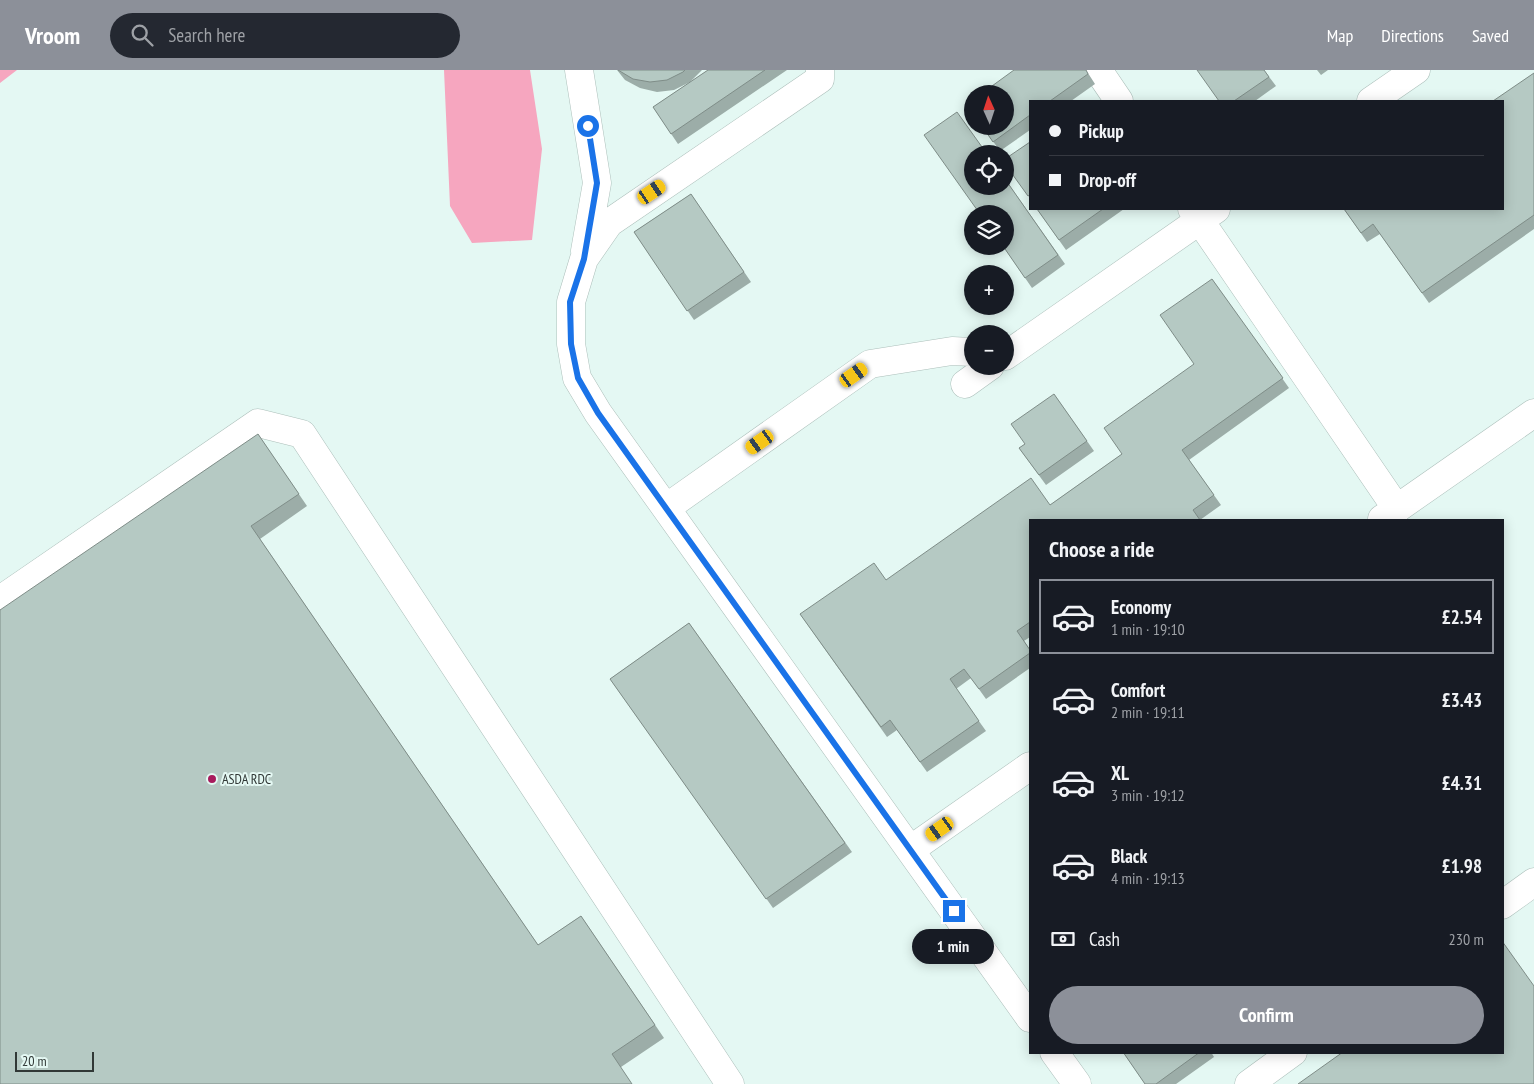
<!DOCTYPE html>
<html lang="en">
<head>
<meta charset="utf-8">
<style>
	body { margin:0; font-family:"PT Sans Narrow",sans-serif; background:#242831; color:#f1f3f6; height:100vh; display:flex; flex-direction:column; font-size:19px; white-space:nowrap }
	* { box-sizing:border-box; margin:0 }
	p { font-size:16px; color:#9ea1a6 }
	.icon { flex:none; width:28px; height:28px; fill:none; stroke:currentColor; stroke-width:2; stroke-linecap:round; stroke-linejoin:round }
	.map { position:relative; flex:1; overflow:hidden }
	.drawer { position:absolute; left:1029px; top:449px; width:475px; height:535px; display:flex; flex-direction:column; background:#171b24; border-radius:0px; box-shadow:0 2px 12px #0003 }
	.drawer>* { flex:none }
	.banner { position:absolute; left:1029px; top:30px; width:475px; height:110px; border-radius:0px; box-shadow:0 2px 12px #0003; display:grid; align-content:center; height:110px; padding:0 20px; background:#171b24 }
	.needle { width:32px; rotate:357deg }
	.tools { position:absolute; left:964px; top:15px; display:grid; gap:10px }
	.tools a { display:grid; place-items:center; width:50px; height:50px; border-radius:50%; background:#171b24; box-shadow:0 2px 12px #0003; font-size:25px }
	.scale { position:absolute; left:15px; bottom:12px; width:79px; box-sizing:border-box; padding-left:5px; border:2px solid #313836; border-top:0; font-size:14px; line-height:18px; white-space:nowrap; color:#313836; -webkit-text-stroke:4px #e4f8f3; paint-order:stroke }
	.end { position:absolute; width:22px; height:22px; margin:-11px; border:6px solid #1a73e8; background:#fff; box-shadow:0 0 0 2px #fff }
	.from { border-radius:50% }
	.bubble { position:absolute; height:35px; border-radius:18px; background:#171b24; box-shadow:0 2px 12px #0003; font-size:16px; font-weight:700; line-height:35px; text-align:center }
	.car { position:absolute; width:15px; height:30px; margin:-15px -8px; border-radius:6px; box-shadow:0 0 4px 1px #0007; background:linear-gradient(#f5c518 24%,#345 0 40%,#f5c518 0 76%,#345 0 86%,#f5c518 0) }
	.banner b { display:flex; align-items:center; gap:18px; height:48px; font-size:19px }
	.banner b+b { border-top:1px solid #363941 }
	.banner i { width:12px; height:12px; background:#f1f3f6 }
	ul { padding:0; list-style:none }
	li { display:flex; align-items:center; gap:15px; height:75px; margin:0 10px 8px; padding:0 10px; border:2px solid transparent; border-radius:0px }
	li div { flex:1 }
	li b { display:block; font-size:19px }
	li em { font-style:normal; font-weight:700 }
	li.current { border-color:#8c9099 }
	li>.icon { width:45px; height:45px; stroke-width:1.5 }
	h2 { padding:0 20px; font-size:22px; line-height:60px }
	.pay { display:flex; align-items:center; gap:12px; height:55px; padding:0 20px; font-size:19px }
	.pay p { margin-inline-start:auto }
	.action { display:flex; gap:10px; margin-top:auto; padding:10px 20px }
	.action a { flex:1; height:58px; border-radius:30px; background:#8c9099; color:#fff; font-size:20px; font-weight:700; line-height:58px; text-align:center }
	header { display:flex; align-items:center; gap:30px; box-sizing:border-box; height:70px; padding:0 25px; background:#8c9099; color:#fff }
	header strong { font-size:24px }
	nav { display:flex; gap:28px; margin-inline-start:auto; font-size:18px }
	.search { width:350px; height:45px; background:#242831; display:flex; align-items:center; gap:12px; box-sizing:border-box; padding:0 18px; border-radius:28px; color:#9ea1a6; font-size:19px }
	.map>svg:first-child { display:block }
	.forest { fill:#f6a6bf }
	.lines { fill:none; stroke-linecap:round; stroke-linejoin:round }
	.minor-casing { stroke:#acbfba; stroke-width:29 }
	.minor { stroke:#fff; stroke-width:28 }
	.wall { fill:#9cada8 }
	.building { fill:#b5c9c3; stroke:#7f8d88 }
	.route { stroke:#1a73e8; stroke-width:6 }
	.poi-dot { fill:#a81b5d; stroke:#e4f8f3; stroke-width:2 }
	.labels { text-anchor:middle; stroke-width:4; stroke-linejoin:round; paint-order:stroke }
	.poi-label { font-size:14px; fill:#313836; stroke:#e4f8f3; text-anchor:start }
</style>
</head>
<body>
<header>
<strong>Vroom</strong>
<div class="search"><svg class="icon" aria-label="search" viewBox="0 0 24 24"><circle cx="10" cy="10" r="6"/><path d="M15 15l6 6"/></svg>Search here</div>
<nav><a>Map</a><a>Directions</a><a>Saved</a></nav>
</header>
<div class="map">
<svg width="1534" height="1014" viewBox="0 0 1534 1014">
	<rect width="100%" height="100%" fill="#e4f8f3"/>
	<!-- forest -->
	<path class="forest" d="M0,0H17L0,13Z
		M444,0H530L542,79L532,170L472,173L450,136Z"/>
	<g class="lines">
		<defs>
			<path id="minor" d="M579,0L597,113L585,181
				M820,0V9L609,153L584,189L571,232V274L577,308L598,343L1030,948
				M1098,0L1119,31
				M1371,31L1416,0
				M1192,139L1397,439
				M1005,286L1216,139
				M965,314L990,296
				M666,438L870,294L952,281L972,282
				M1382,449L1534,343
				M0,530L258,353L302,364L730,1014
				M910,780L1030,696
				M1502,835L1534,812
				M1054,982L1077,1014
				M1249,1014L1293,982"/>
		</defs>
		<!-- minor casing -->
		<use href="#minor" class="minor-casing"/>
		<!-- minor -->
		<use href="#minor" class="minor"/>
	</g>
	<!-- wall -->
	<path class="wall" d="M617,0H702L690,12L674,20L657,22L640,18L625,10Z
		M708,0H787L678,74L653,37Z
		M1086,0L1095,14L1071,31H1030V60L1000,81L982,56Z
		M1264,0L1276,16L1255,31H1219Z
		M1317,0H1328L1321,5Z
		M1534,3V159L1429,233L1380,164L1367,172L1344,139Z
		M1005,109L1065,194L1032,218L1003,176Z
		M691,124L751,212L694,250L634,162Z
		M1037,139H1124L1066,180Z
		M1212,209L1289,318L1189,390L1221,435L1200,450H1030V567L1024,571L1030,580V598L986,629L971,608L956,619L986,661L927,702L897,660L887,667L800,544L886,510L1050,435L1122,384L1194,294Z
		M1054,324L1094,381L1046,415L1019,378L1025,374Z
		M258,364L307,436L260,469L538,875L581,846L664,968L621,997L0,1014Z
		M689,553L852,782L773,838L610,609Z
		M1123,982H1211L1214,987L1176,1014H1145Z"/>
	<!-- building -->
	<path class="building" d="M618,0H685L683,2L667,10L650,12L633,9Z
		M708,0H765L671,64L653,37Z
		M1014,0H1086L1088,4L1050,31H1030V45L993,72L982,56H1005V24H981Z
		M1197,0H1264L1269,7L1234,31H1219Z
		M1534,3V145L1422,223L1373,154L1361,163L1344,139H1502V31H1493Z
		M972,29V43L966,34Z
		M957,42L987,84H972V116H1005V109L1058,185L1025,208L1003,176H1005V144H980L924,65Z
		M1030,72V125L1028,126L1005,94V89Z
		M691,124L744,202L687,241L634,162Z
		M1037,139H1103L1059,170Z
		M1212,209L1283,308L1182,380L1214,425L1193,440L1200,450H1030V552L1017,561L1030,580V583L979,619L964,599L950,609L979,651L920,692L890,650L881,657L800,544L874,493L886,510L1031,408L1050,435L1122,384L1104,358L1194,294L1160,245Z
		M1054,324L1087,371L1039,405L1019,378L1025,374L1011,354Z
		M258,364L299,424L251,456L538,875L581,846L655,955L612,984L632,1014H0V540Z
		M689,553L845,773L766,829L610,609Z
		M1502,871L1534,916V1014H1298L1343,982H1502Z
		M1123,982H1200L1156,1014H1145Z"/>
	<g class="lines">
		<!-- route -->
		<path class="route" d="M588,56L597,113L584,189L570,232L571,274L578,308L598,343L954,841"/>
	</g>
	<!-- markers -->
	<circle class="poi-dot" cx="212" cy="709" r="5"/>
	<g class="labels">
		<!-- poi labels -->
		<g class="poi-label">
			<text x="222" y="714">ASDA RDC</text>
		</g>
	</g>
</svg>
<div class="tools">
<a><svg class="needle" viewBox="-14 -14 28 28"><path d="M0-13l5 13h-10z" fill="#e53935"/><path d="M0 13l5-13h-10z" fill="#9ea1a6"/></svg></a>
<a><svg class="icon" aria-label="locate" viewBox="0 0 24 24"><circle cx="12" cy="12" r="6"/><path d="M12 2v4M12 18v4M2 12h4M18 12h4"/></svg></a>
<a><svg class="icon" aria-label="layers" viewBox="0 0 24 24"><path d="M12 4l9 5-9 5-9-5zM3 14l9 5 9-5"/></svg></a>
<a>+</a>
<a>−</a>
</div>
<div class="scale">20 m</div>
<i class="end from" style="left:588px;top:56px"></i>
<i class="end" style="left:954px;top:841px"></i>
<div class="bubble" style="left:912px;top:859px;width:82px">1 min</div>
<i class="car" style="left:652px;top:122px;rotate:56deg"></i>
<i class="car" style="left:854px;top:305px;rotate:55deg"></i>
<i class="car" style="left:760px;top:372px;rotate:235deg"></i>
<i class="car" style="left:940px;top:759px;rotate:235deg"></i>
<div class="banner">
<b><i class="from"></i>Pickup</b>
<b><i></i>Drop-off</b>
</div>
<section class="drawer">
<h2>Choose a ride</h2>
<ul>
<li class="current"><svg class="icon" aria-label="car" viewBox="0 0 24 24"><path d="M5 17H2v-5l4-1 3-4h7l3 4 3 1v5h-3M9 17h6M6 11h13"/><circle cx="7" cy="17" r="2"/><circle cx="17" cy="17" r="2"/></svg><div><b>Economy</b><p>1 min · 19:10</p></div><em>£2.54</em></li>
<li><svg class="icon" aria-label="car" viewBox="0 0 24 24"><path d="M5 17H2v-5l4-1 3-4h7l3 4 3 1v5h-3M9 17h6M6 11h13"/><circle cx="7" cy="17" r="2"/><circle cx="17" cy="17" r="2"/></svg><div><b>Comfort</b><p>2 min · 19:11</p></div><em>£3.43</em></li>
<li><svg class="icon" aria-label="car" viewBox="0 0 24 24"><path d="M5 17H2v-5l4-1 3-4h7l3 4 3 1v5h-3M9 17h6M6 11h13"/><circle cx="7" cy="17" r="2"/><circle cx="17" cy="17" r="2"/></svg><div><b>XL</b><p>3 min · 19:12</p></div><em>£4.31</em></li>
<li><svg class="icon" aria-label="car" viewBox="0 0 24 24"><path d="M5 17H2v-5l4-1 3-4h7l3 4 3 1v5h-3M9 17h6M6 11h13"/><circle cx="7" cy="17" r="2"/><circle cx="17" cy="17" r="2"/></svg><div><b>Black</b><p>4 min · 19:13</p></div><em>£1.98</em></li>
</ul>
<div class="pay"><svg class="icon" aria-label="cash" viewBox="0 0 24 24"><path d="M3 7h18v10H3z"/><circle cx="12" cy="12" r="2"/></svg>Cash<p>230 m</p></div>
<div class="action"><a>Confirm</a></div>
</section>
</div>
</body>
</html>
